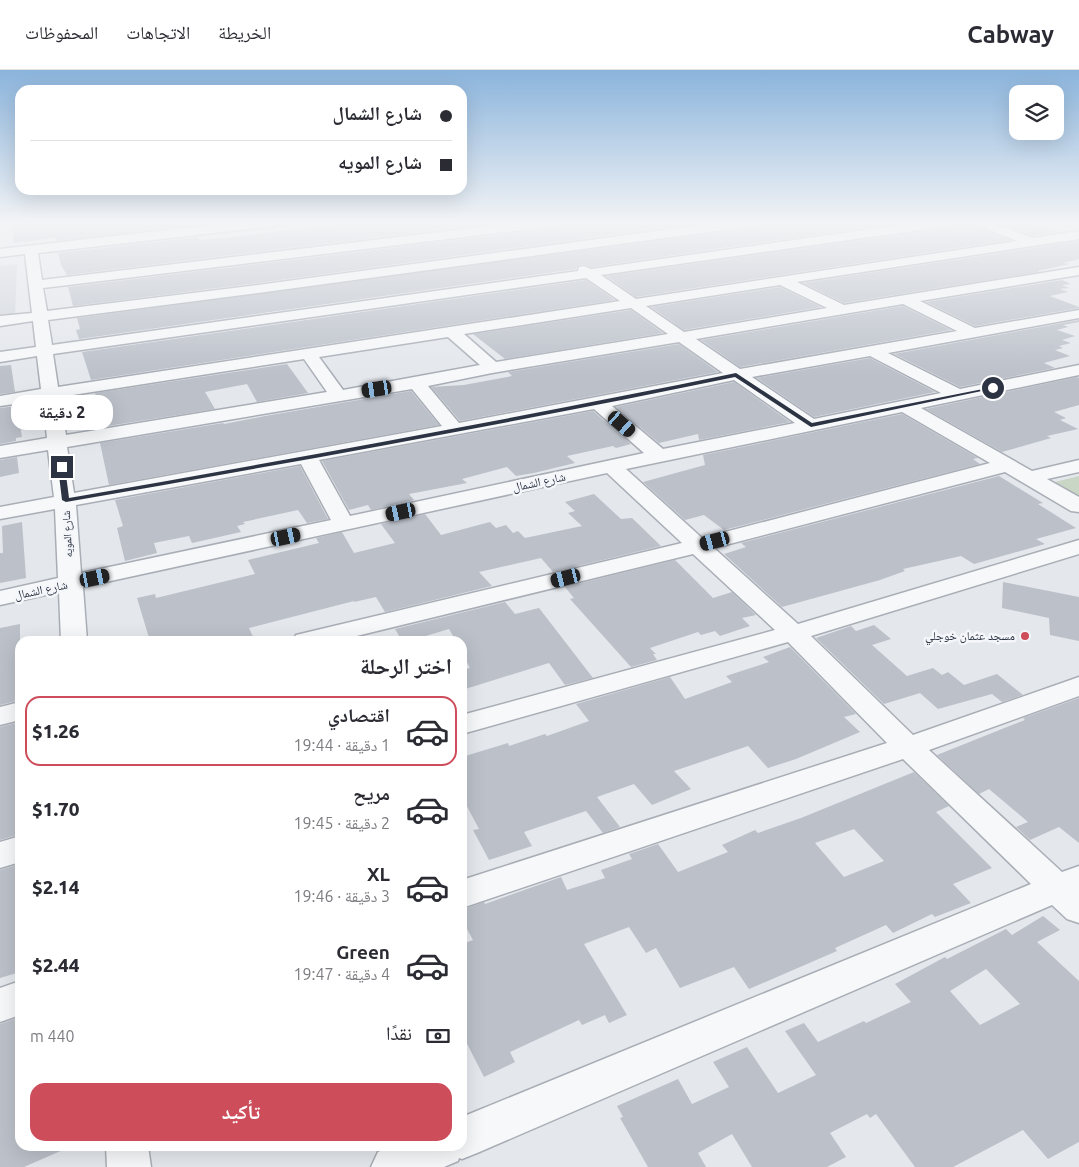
<!DOCTYPE html>
<html lang="ar">
<head>
<meta charset="utf-8">
<style>
	body { margin:0; font-family:Ubuntu,"Noto Naskh Arabic",sans-serif; background:#f2f2f3; color:#2b2b33; direction:rtl; height:100vh; display:flex; flex-direction:column; font-size:19px; white-space:nowrap }
	* { box-sizing:border-box; margin:0 }
	p { font-size:16px; color:#7c7c81 }
	.icon { flex:none; width:28px; height:28px; fill:none; stroke:currentColor; stroke-width:2; stroke-linecap:round; stroke-linejoin:round }
	.map { position:relative; flex:1; overflow:hidden; direction:ltr }
	.side { position:absolute; left:15px; top:566px; width:452px; height:515px; display:flex; flex-direction:column; background:#fff; border-radius:15px; box-shadow:0 5px 20px #0002; direction:rtl }
	.side>* { flex:none }
	.banner { position:absolute; left:15px; top:15px; width:452px; height:110px; border-radius:15px; box-shadow:0 5px 20px #0002; direction:rtl; display:grid; align-content:center; height:110px; padding:0 15px; background:#fff }
	.buttons { position:absolute; left:1009px; top:15px; display:grid; gap:10px }
	.buttons a { display:grid; place-items:center; width:55px; height:55px; border-radius:10px; background:#fff; box-shadow:0 5px 20px #0002; font-size:25px }
	.end { position:absolute; width:22px; height:22px; margin:-11px; border:6px solid #2c3444; background:#fff; box-shadow:0 0 0 2px #fff }
	.from { border-radius:50% }
	.bubble { position:absolute; height:35px; border-radius:15px; background:#fff; box-shadow:0 5px 20px #0002; font-size:16px; font-weight:800; line-height:35px; text-align:center; direction:rtl }
	.car { position:absolute; width:15px; height:30px; margin:-15px -8px; border-radius:6px; box-shadow:0 0 4px 1px #0007; background:linear-gradient(#222 24%,#8ab4d8 0 40%,#222 0 76%,#8ab4d8 0 86%,#222 0) }
	.banner b { display:flex; align-items:center; gap:18px; height:48px; font-size:19px }
	.banner b+b { border-top:1px solid #e1e1e2 }
	.banner i { width:12px; height:12px; background:#2b2b33 }
	ul { padding:0; list-style:none }
	li { display:flex; align-items:center; gap:15px; height:70px; margin:0 10px 8px; padding:0 5px; border:2px solid transparent; border-radius:15px }
	li div { flex:1 }
	li b { display:block; font-size:19px }
	li em { font-style:normal; font-weight:800 }
	li.on { border-color:#cd4d5b }
	li>.icon { width:45px; height:45px; stroke-width:1.5 }
	h2 { padding:0 15px; font-size:22px; line-height:60px }
	.pay { display:flex; align-items:center; gap:12px; height:55px; padding:0 15px; font-size:19px }
	.pay p { margin-inline-start:auto }
	.cta { display:flex; gap:10px; margin-top:auto; padding:10px 15px }
	.cta a { flex:1; height:58px; border-radius:15px; background:#cd4d5b; color:#fff; font-size:20px; font-weight:800; line-height:58px; text-align:center }
	header { display:flex; align-items:center; gap:30px; box-sizing:border-box; height:70px; padding:0 25px; background:#fff; border-bottom:1px solid #e1e1e2 }
	header strong { font-size:24px }
	nav { display:flex; gap:28px; margin-inline-start:auto; font-size:18px }
	.map>svg:first-child { display:block }
	.built { fill:#d2d6de }
	.green { fill:#c9d5c5 }
	.building { fill:#bbc0c9; fill-rule:evenodd }
	.lines { fill:none; stroke-linecap:round; stroke-linejoin:round }
	.minor-casing { stroke:#a9aeb6; stroke-width:3 }
	.minor { fill:#f7f8fa; fill-rule:evenodd }
	.route { fill:#2c3444 }
	.poi-dot { fill:#cd4d5b; stroke:#f4f6f9; stroke-width:2 }
	.labels { text-anchor:middle; stroke-width:5; stroke-linejoin:round; paint-order:stroke }
	.far-street-label { font-size:11px; fill:#2c3444; stroke:#f4f6f9 }
	.street-label { font-size:12px; fill:#2c3444; stroke:#f4f6f9 }
	.poi-label { font-size:12px; fill:#2c3444; stroke:#f4f6f9; text-anchor:end }
</style>
</head>
<body>
<header>
<strong>Cabway</strong>
<nav><a>الخريطة</a><a>الاتجاهات</a><a>المحفوظات</a></nav>
</header>
<div class="map">
<svg width="1079" height="1097" viewBox="0 0 1079 1097">
	<rect width="100%" height="100%" fill="#e4e7ec"/>
	<!-- built -->
	<path class="built" d="M17,194L15,246L0,248V196Z"/>
	<!-- green -->
	<path class="green" d="M1079,406V432L1047,414Z"/>
	<!-- building -->
	<path class="building" d="M13,152H189L191,156L56,171V168L13,173Z
		M358,152H502L67,205L61,195L58,183L198,167L200,170L225,168Z
		M563,152H705L258,213L73,236L68,217L555,158Z
		M761,152H903L591,197L584,194L579,195L576,199L79,269L76,260L80,259L77,248L753,158Z
		M956,152H969L1010,170L636,227L606,206L948,158Z
		M996,152H1028L1058,162L1033,166Z
		M1079,171V189L1063,193L1069,194L1038,201L1039,202L844,233L803,213Z
		M586,210L615,230L91,310L82,282Z
		M1062,210L1071,214L1062,215L1069,218L1060,219L1068,222L1050,226L1079,237V238L975,256L926,232Z
		M780,217L821,237L684,260L651,237Z
		M903,236L951,260L740,297L701,270Z
		M631,240L663,263L505,289L473,264Z
		M1079,250V252L1063,255L1068,257L1057,260L1075,266L1062,270L1071,273L1059,276L1063,278L1055,280L1070,286L1044,293L1055,298L960,317L894,284Z
		M679,274L718,302L460,351L431,317L464,315L512,306L508,302Z
		M870,288L935,322L814,347L757,308Z
		M287,294L308,323L257,332L247,314L205,322L215,339L102,357L95,323Z
		M11,295L15,322L0,324V296Z
		M1077,307L1079,308V335L1054,342L1066,348L1060,350L1078,359L1047,366L1051,368L1002,382L926,339Z
		M734,312L790,352L699,370L698,364L659,373L616,337Z
		M411,321L439,355L109,415L100,373L223,353L224,354L265,346Z
		M17,336L22,367L16,368V371L0,374V338Z
		M593,341L631,374L616,378L613,376L567,386L575,393L534,403L516,406L507,397L462,409L467,413L409,424L414,430L371,440L368,435L349,440L322,391Z
		M902,344L978,388L973,389L980,394L724,460L704,445L685,450L643,412L705,395L703,385Z
		M17,387L19,403L0,407V390Z
		M300,396L328,449L307,453L298,440L243,452L245,454L237,456L241,462L192,473L189,466L154,473L157,483L125,491L117,458L123,456L115,430Z
		M999,406L1043,433L1038,434L1076,458L1036,469L1045,474L974,494L961,486L903,499L905,501L880,510L782,537L724,484L746,477L741,473Z
		M594,424L621,449L632,448L661,476L553,502L541,488L479,502L492,516L385,542L376,527L354,532V531L249,558L255,571H150L137,528L155,524L156,528L255,504L248,490L319,473L316,468L342,462L354,483L395,473L381,454L425,444L441,465L490,452L496,458L506,455L513,463L518,461L525,468L582,456L568,443L575,441L565,432Z
		M22,452L26,508L0,513V483H3L2,456Z
		M675,490L713,528L732,522L756,545L742,548L750,556L720,566L715,561L701,565L698,562L650,578L656,584H653L657,590L631,597L570,529L574,528L565,517Z
		M1003,512L1079,527V571L1050,565L1049,548L1002,538Z
		M505,532L515,544L539,538L593,608L565,615L549,593L462,620V600L470,598L462,583V571H456L449,559L409,571H402L395,559Z
		M20,554V630L0,635V558Z
		M874,555L891,569L872,575L907,606L933,598L942,605L948,602L964,615L997,604L1023,625L1002,632L992,624L938,639L920,623L884,634L816,568L851,556L856,561Z
		M790,577L856,644L844,647L860,662L796,689L768,698L748,676L674,701L691,719L652,735L634,714L597,727L620,757L603,763L586,741L524,762L532,776L489,790L473,760L479,759L462,727V687L508,673L509,676L545,664L547,666L589,651L576,634L670,607L685,629L732,612L726,606L769,592L763,587Z
		M1079,628V773L1059,757L1030,770L1016,757L1028,752L989,719L979,724L937,685L1012,655L1025,650L1023,648Z
		M20,652V764L0,770V657Z
		M914,702L949,736L936,742L992,798L953,814L971,833L935,847L932,844L893,863L886,855L835,878L837,881L749,919L734,897L680,918L656,878L646,883L629,857L584,874L627,945L609,953L605,945L582,955L579,950L510,982L515,992L484,1007L462,964V874L473,870L462,850V840L484,832L485,834L561,807L567,820L605,808L601,800L632,789L629,784L658,774L678,802L728,782L722,775L755,760L758,763L801,748ZM854,759L884,791L844,807L815,773Z
		M20,794V902L0,908V800Z
		M1043,846L1060,860L1037,872L1079,911V1072L1048,1089L1023,1060L953,1097H915L876,1044L870,1048L867,1044L830,1063L846,1087L827,1097H752L732,1064L698,1083L706,1097H648L620,1048L623,1047L617,1036L678,1009L692,1034L729,1017L713,992L747,977L778,1023L816,1005L785,961L804,953L818,972L864,951L866,953L911,932L895,914L945,887L947,889L1006,859L1012,865ZM986,899L1020,934L980,955L950,921Z
		M20,947V1076H72L24,1097H0V954Z"/>
	<g class="lines">
		<defs>
			<path id="minor" d="M239,152H281L275,156L38,183L42,210L522,152H561L555,156L43,218L47,241L258,215L723,152H759L753,156L258,223L48,250L52,275L578,201L579,197L584,196L591,199L920,152H954L948,156L601,205L636,229L1017,171L971,152H989L1033,168L1079,161V169L797,212L844,235L1079,197V205L920,231L975,258L1079,240V248L888,283L960,319L1079,295V305L921,338L1032,401L1079,390V402L1047,409L1079,427V442L1071,441L1005,402L714,478L798,554L1079,470V484L811,566L913,665L1079,607V626L929,680L1062,802L1079,796V853L1067,849L1052,835L477,1083L462,1089L459,1088L458,1091L444,1097H371L378,1082L391,1076H462V1047L1031,814L903,689L462,838V810L887,673L788,572L462,664V645L775,560L693,484L336,571H292L296,565L682,473L607,403L83,517L87,571H61L59,522L0,535V521L58,508L55,439L0,449V437L54,427L48,380L0,388V376L47,368L43,330L0,336V326L41,319L37,286L0,292V282L36,277L33,251L0,256V246L32,243L25,184L0,187V179ZM586,208L620,231L58,317L53,284ZM780,215L827,238L684,262L646,236ZM903,234L957,261L740,299L696,269ZM631,238L668,264L496,292L464,264ZM448,267L480,295L343,320L319,287ZM679,272L723,303L459,353L428,316L492,303ZM870,286L941,323L814,349L752,307ZM304,289L327,322L66,365L60,327ZM734,310L795,353L663,379L612,336ZM412,319L442,356L74,423L67,377ZM594,339L644,383L350,446L319,390ZM902,342L990,393L702,468L626,399ZM301,394L331,450L81,503L76,435Z
				M20,632V650L0,655V637Z
				M20,766V792L0,798V772Z
				M20,911V945L0,952V918Z
				M106,1076H148L151,1097H107Z"/>
		</defs>
		<!-- minor casing -->
		<use href="#minor" class="minor-casing"/>
		<!-- minor -->
		<use href="#minor" class="minor"/>
	</g>
	<!-- sky -->
	<linearGradient id="sky" x2="0" y2="1"><stop stop-color="#8bb4dc"/><stop offset="0.5" stop-color="#f3f4f6"/><stop offset="1" stop-color="#f3f4f6" stop-opacity="0"/></linearGradient>
	<rect width="1079" height="306" fill="url(#sky)"/>
	<!-- route -->
	<path class="route" d="M736,303L812,353L993,317L996,318L811,357L735,307C513,353 289,393 66,432L62,430L58,397L62,395L65,397L69,428C292,389 514,349 736,303Z"/>
	<!-- markers -->
	<circle class="poi-dot" cx="1025" cy="566" r="5"/>
	<g class="labels">
		<!-- far-street labels -->
		<g class="far-street-label">
			<text transform="translate(67 464) rotate(-93)" y="4">شارع المويه</text>
		</g>
		<!-- street labels -->
		<g class="street-label">
			<text transform="translate(539 412) rotate(-12)" y="4">شارع الشمال</text>
			<text transform="translate(41 520) rotate(-12)" y="4">شارع الشمال</text>
		</g>
		<!-- poi labels -->
		<g class="poi-label">
			<text x="1015" y="570">مسجد عثمان خوجلي</text>
		</g>
	</g>
</svg>
<div class="buttons">
<a><svg class="icon" aria-label="layers" viewBox="0 0 24 24"><path d="M12 4l9 5-9 5-9-5zM3 14l9 5 9-5"/></svg></a>
</div>
<i class="end from" style="left:993px;top:318px"></i>
<i class="end" style="left:62px;top:397px"></i>
<div class="bubble" style="left:11px;top:325px;width:102px">2 دقيقة</div>
<i class="car" style="left:377px;top:319px;rotate:261deg"></i>
<i class="car" style="left:622px;top:354px;rotate:131deg"></i>
<i class="car" style="left:401px;top:442px;rotate:258deg"></i>
<i class="car" style="left:286px;top:467px;rotate:78deg"></i>
<i class="car" style="left:715px;top:471px;rotate:255deg"></i>
<i class="car" style="left:95px;top:508px;rotate:78deg"></i>
<i class="car" style="left:566px;top:508px;rotate:256deg"></i>
<div class="banner">
<b><i class="from"></i>شارع الشمال</b>
<b><i></i>شارع المويه</b>
</div>
<section class="side">
<h2>اختر الرحلة</h2>
<ul>
<li class="on"><svg class="icon" aria-label="car" viewBox="0 0 24 24"><path d="M5 17H2v-5l4-1 3-4h7l3 4 3 1v5h-3M9 17h6M6 11h13"/><circle cx="7" cy="17" r="2"/><circle cx="17" cy="17" r="2"/></svg><div><b>اقتصادي</b><p>1 دقيقة · 19:44</p></div><em>$1.26</em></li>
<li><svg class="icon" aria-label="car" viewBox="0 0 24 24"><path d="M5 17H2v-5l4-1 3-4h7l3 4 3 1v5h-3M9 17h6M6 11h13"/><circle cx="7" cy="17" r="2"/><circle cx="17" cy="17" r="2"/></svg><div><b>مريح</b><p>2 دقيقة · 19:45</p></div><em>$1.70</em></li>
<li><svg class="icon" aria-label="car" viewBox="0 0 24 24"><path d="M5 17H2v-5l4-1 3-4h7l3 4 3 1v5h-3M9 17h6M6 11h13"/><circle cx="7" cy="17" r="2"/><circle cx="17" cy="17" r="2"/></svg><div><b>XL</b><p>3 دقيقة · 19:46</p></div><em>$2.14</em></li>
<li><svg class="icon" aria-label="car" viewBox="0 0 24 24"><path d="M5 17H2v-5l4-1 3-4h7l3 4 3 1v5h-3M9 17h6M6 11h13"/><circle cx="7" cy="17" r="2"/><circle cx="17" cy="17" r="2"/></svg><div><b>Green</b><p>4 دقيقة · 19:47</p></div><em>$2.44</em></li>
</ul>
<div class="pay"><svg class="icon" aria-label="cash" viewBox="0 0 24 24"><path d="M3 7h18v10H3z"/><circle cx="12" cy="12" r="2"/></svg>نقدًا<p>440 m</p></div>
<div class="cta"><a>تأكيد</a></div>
</section>
</div>
</body>
</html>
